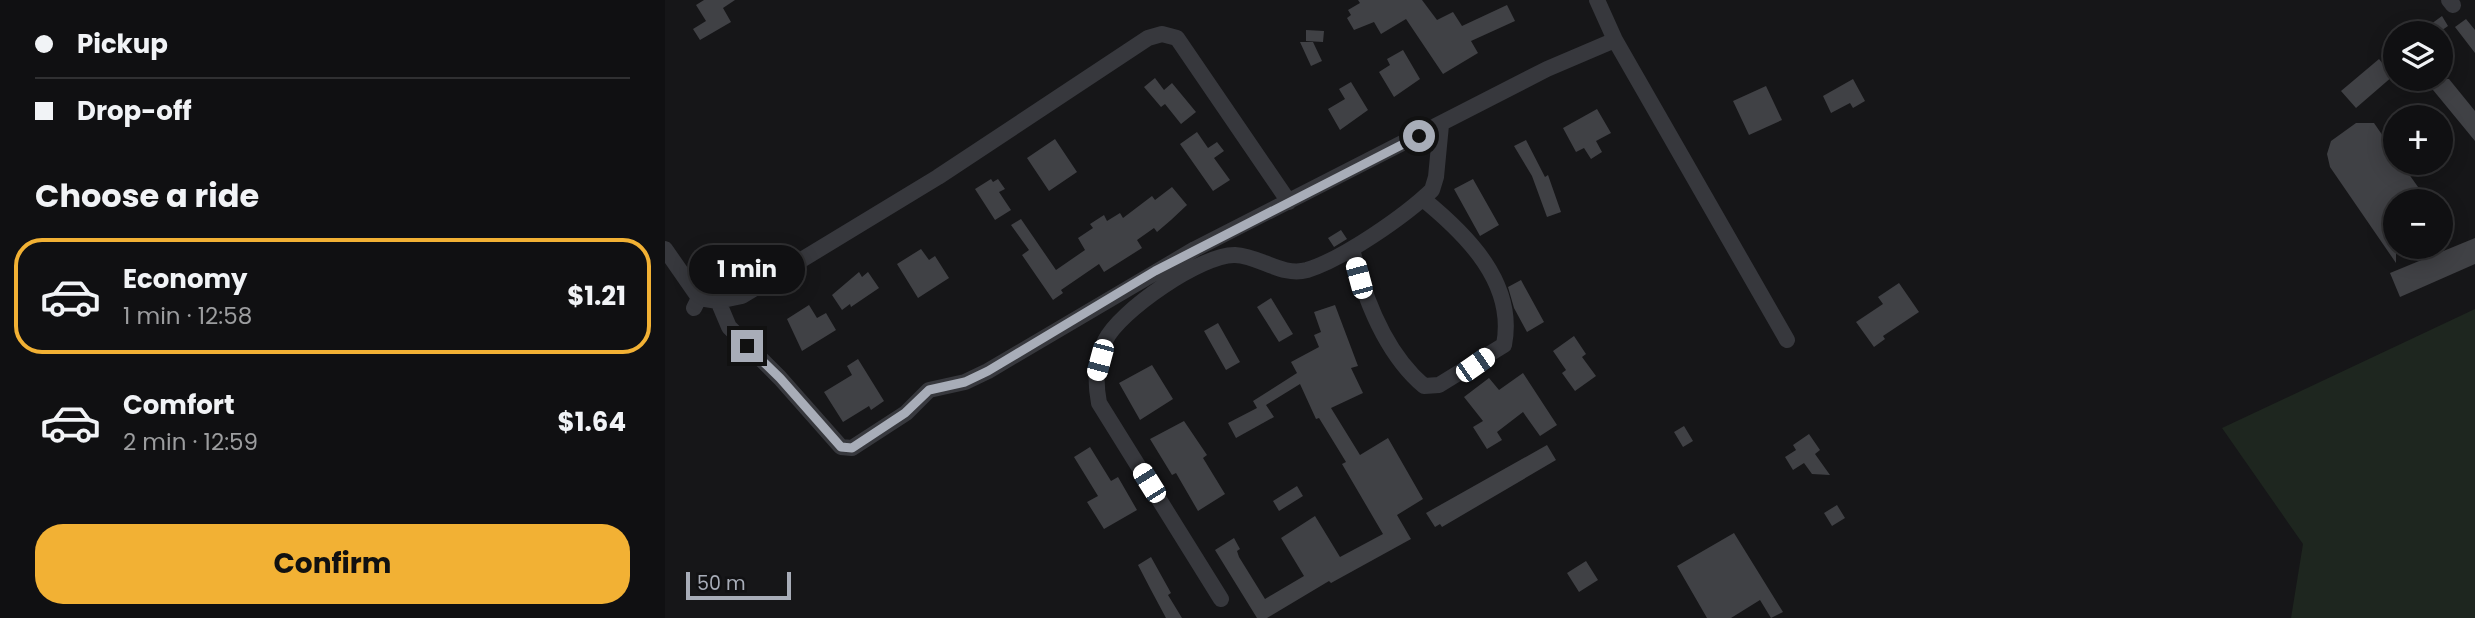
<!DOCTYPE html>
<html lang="en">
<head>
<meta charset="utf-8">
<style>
	body { margin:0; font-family:Poppins,sans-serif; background:#1e1e20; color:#f1f3f6; height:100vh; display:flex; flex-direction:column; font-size:26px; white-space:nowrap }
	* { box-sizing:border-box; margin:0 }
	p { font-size:23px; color:#9c9d9f }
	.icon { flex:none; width:38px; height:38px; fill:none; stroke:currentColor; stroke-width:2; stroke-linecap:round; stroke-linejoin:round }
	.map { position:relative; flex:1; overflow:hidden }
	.panel { display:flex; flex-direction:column; background:#101012; width:665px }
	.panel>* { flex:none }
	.guide { display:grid; align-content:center; height:154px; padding:0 35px; background:#101012 }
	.fabs { position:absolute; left:1718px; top:21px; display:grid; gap:14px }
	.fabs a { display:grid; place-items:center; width:70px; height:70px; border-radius:50%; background:#101012; box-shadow:0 4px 18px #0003,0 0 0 2px #303032; font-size:35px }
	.scale { position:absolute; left:21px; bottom:18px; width:105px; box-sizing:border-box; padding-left:7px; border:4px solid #a8adb8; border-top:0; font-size:19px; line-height:24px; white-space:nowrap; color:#a8adb8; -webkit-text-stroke:5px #111113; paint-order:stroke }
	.end { position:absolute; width:32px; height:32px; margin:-16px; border:9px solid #a8adb8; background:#111; box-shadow:0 0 0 4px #111 }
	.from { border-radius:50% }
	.bubble { position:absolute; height:49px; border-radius:24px; background:#101012; box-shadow:0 4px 18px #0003,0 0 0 2px #303032; font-size:23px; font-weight:700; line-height:49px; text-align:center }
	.car { position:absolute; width:21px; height:42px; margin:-21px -10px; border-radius:9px; box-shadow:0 0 5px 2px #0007; background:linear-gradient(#fff 24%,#345 0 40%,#fff 0 76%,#345 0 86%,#fff 0) }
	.guide b { display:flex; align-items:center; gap:24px; height:66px; font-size:26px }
	.guide b+b { border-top:2px solid #303032 }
	.guide i { width:18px; height:18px; background:#f1f3f6 }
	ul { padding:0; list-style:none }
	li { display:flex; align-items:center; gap:21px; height:116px; margin:0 14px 10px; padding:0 21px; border:4px solid transparent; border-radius:28px }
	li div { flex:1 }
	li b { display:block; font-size:26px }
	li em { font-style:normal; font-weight:700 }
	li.active { border-color:#f2b134 }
	li>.icon { width:63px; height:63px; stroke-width:1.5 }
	h2 { padding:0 35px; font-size:32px; line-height:84px }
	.primary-button { display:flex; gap:14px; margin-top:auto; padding:14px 35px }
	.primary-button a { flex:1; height:80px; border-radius:28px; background:#f2b134; color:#111; font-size:28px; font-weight:700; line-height:80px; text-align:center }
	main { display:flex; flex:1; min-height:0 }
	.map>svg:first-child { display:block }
	.green { fill:#1e261f }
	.building { fill:#404145 }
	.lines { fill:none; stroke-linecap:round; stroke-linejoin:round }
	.minor { stroke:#37383d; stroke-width:16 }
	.route { stroke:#a8adb8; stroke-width:9 }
</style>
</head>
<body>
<main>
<section class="panel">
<div class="guide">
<b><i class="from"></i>Pickup</b>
<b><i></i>Drop-off</b>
</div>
<h2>Choose a ride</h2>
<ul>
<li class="active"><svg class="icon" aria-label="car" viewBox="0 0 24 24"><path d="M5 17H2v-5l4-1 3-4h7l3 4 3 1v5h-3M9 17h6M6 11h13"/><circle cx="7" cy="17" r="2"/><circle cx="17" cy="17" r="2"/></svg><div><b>Economy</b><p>1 min · 12:58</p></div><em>$1.21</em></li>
<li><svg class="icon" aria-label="car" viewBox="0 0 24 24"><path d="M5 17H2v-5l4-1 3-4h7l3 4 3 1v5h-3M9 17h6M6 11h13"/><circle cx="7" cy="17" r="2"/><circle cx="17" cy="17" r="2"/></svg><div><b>Comfort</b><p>2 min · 12:59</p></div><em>$1.64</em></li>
</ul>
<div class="primary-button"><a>Confirm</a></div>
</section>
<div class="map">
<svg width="1810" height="618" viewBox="0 0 1810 618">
	<rect width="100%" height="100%" fill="#161618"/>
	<!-- green -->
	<path class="green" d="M1810,309V618H1626L1638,544L1557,428Z"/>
	<!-- building -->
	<path class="building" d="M39,0H70L58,8L66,22L35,40L28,29L41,21L31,5Z
		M693,0H757L772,20L788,12L797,26L842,5L850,21L806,41L813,53L778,74L741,19L716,34L709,22L689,30L682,18L686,15L683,10L695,3Z
		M1777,16L1783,26L1773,33H1766L1762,27Z
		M1801,19L1810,30V53L1790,27Z
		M641,30L659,31L658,42L641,41Z
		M635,42H648L657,61L646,66Z
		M738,50L755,79L729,97L714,72L725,65L722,59Z
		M1714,59L1728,76L1691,108L1676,91Z
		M490,78L499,90L507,83L531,112L516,124L500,104L496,107L479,87Z
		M1188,79L1200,101L1188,108L1185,103L1166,113L1158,96Z
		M1759,79H1784L1810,111V141Z
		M686,82L703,110L675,130L663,109L680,99L674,89Z
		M1101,86L1117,120L1084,135L1068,101Z
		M932,109L946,133L931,141L937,152L926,159L919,148L911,152L898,128Z
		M1691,123H1709L1731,155V163H1736L1763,201H1731V263L1665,167L1662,154L1666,141Z
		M532,132L543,148L552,142L559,151L549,158L565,180L548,191L515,144Z
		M390,139L412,172L384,191L362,158Z
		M861,140L880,177L883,175L896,212L882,217L867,176L849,146Z
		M326,179L328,182L333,179L340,189L334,192L346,210L330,220L310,189Z
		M808,179L834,225L815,236L789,189Z
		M507,187L522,205L506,220L492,232L489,228L472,240L477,248L439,272L434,264L396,290L398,293L388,300L357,255L364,250L346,225L356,219L391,270L420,250L413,238L428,228L425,224L439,215L442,221L455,213L458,218L487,196L490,200Z
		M676,230L682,239L669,247L663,238Z
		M1810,238V264L1735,297L1725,273Z
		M256,249L264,260L270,256L284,278L253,298L232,264Z
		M194,272L197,277L203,272L214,288L186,307L185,304L177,310L167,295Z
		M856,280L879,322L862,332L849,308L843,287Z
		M1234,283L1254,312L1218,336L1220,339L1209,347L1191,322L1218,304L1213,297Z
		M606,298L628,334L614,342L592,307Z
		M144,305L152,318L161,313L171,330L137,351L122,319Z
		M670,305L693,366L686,368L698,393L666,408L695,455L723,438L758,499L732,515L746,539L666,583L664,581L602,618H592L550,550L569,538L575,549L572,551L574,557L600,599L639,576L616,538L650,516L675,557L718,534L677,464L681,462L654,418L651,419L635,384L601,405L609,417L571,438L563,423L592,408L588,401L632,373L626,362L654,347L649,335L656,332L649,312Z
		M553,323L575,362L561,370L539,331Z
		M909,336L921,354L917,357L931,376L910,391L897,373L901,370L888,351Z
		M193,359L219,401L206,410L204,406L178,422L159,392L187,375L182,366Z
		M487,365L508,399L475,420L454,383Z
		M858,373L892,425L875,436L858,412L832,432L837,440L822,449L808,427L818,421L799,397L824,378L834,390Z
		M519,421L542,455L538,458L560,494L533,511L511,473L507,475L485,439Z
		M1019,426L1028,441L1018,447L1009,432Z
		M1144,434L1155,450L1150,454L1165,475L1147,474L1139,463L1128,470L1120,457L1131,450L1128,445Z
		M882,445L891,460L777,527L775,524L770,527L761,513Z
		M425,447L446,481L453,477L472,510L439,529L422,502L433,496L409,457Z
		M632,486L638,496L614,511L608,501Z
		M1172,505L1180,518L1167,526L1159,513Z
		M1069,533L1118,612L1106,618L1095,600L1066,618H1042L1012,566Z
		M486,557L506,593L503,595L517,618H501L486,590L473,565Z
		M921,561L933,580L914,592L902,573Z"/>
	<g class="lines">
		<!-- minor -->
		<path class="minor" d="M932,0L950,40L1122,340
			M1784,0L1788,5
			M0,249L34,298L29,308
			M687,249C699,297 720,353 759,386L774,385L839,345C851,283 802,235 758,199
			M34,298L53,301L77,296L273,177L483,38L497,34L512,38L624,202
			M53,301L64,327L115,378L176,447L187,448L241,413L264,390L300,382L323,371L530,249L882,69L950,40
			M556,599L434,403C430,382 430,361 440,341C454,311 537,254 570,255C595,256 617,277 642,270C678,259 740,216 767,190L771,177L776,125"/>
	</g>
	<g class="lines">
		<!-- route -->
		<path class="route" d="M82,346L115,378L176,447L187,448L240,413L264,390L300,382L323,371L490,271L754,136"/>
	</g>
</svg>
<div class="fabs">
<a><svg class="icon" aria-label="layers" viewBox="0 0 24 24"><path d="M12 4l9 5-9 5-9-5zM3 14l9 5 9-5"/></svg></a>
<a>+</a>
<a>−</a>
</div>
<div class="scale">50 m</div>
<i class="end from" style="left:754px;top:136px"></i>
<i class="end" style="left:82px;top:346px"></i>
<div class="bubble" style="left:24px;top:245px;width:116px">1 min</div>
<i class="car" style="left:694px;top:278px;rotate:345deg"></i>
<i class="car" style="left:435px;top:360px;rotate:195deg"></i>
<i class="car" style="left:810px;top:365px;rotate:55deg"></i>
<i class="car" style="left:484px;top:483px;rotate:328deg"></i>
</div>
</main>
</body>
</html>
